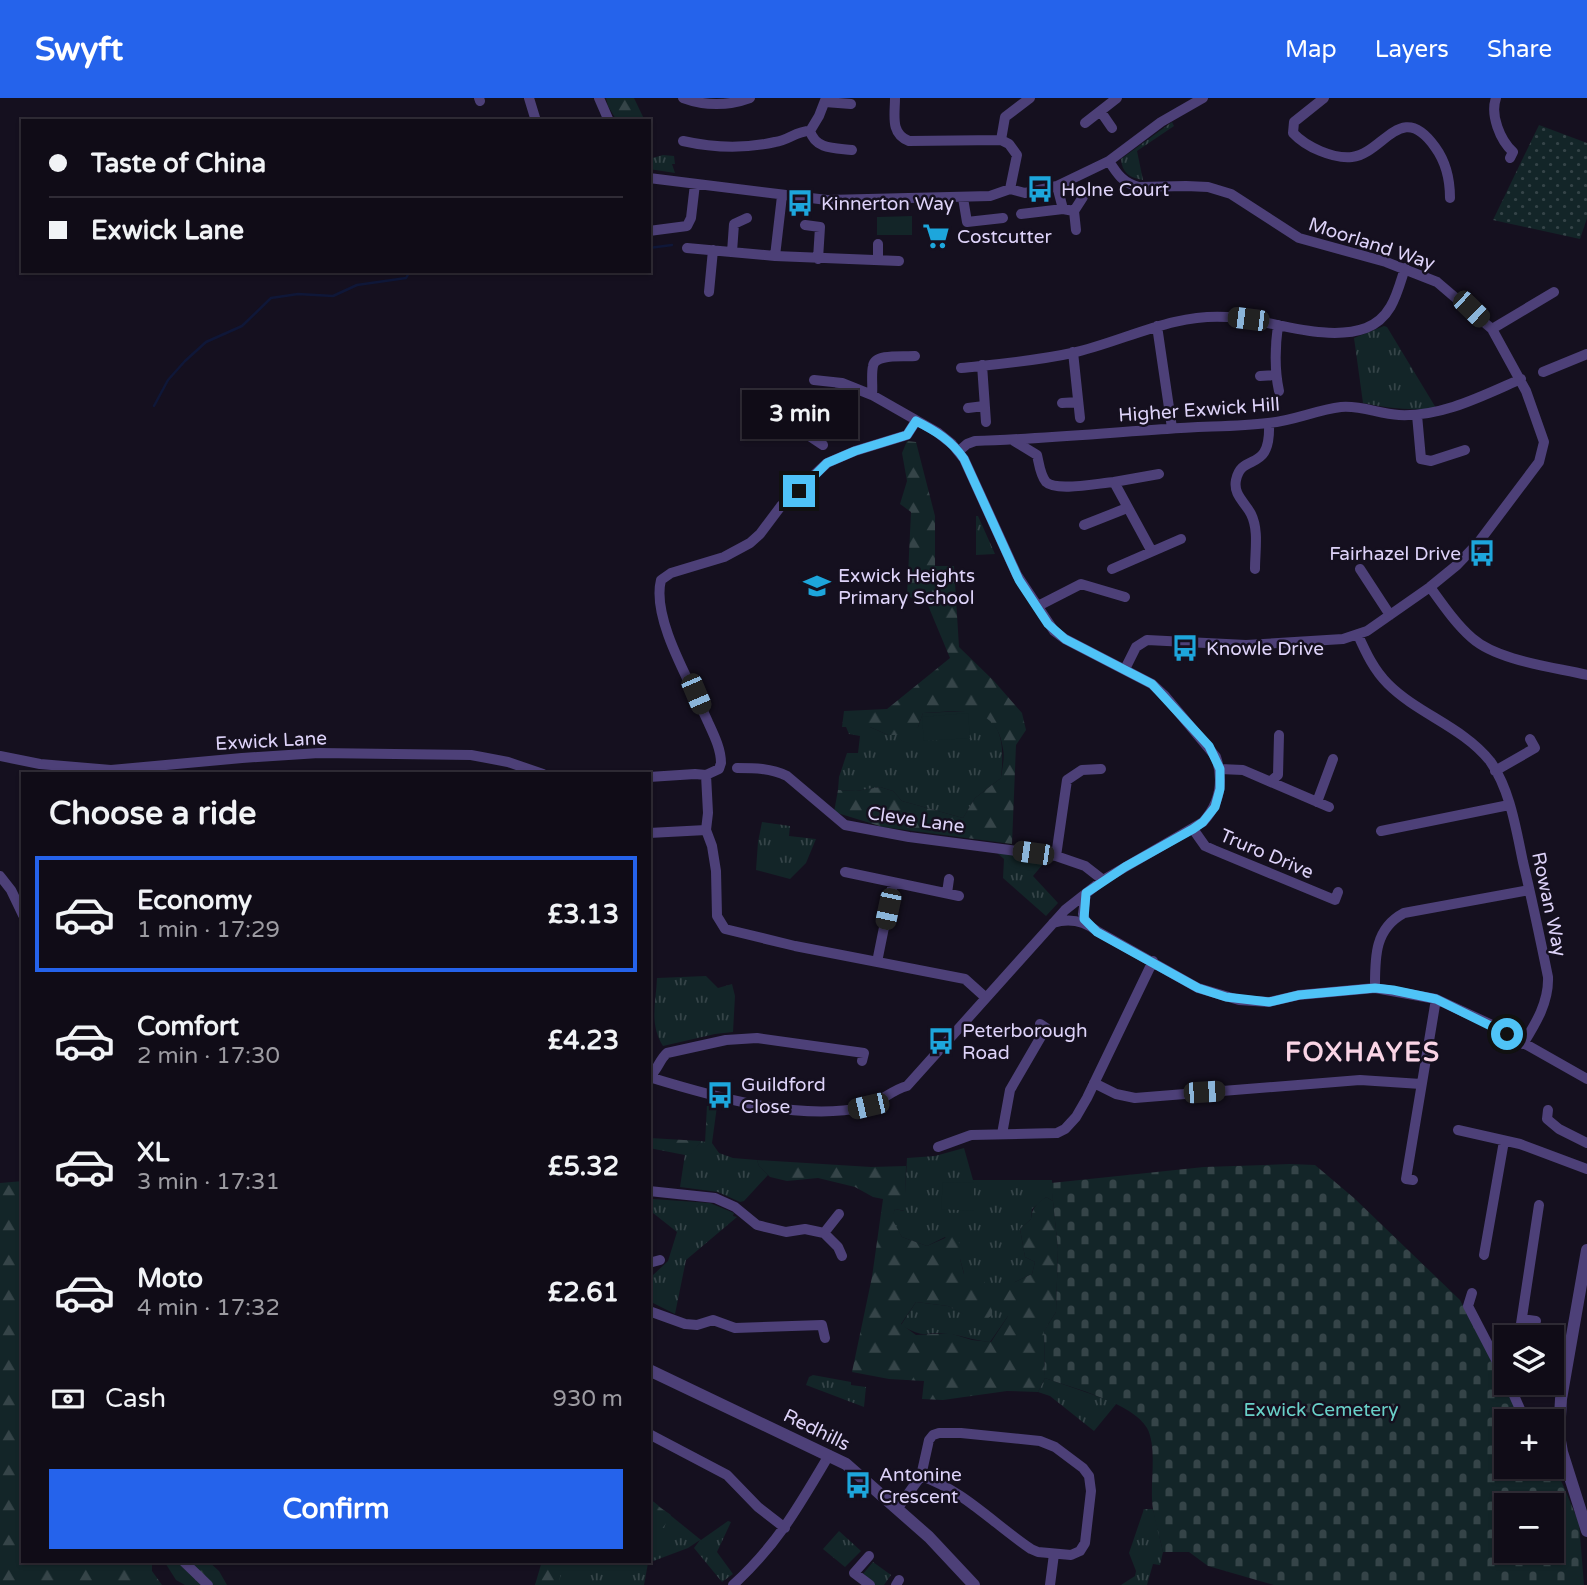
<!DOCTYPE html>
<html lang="en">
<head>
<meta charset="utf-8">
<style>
	body { margin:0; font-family:"Varela Round",sans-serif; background:#191520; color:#f1f3f6; height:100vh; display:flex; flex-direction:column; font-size:26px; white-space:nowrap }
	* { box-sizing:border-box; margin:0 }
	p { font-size:23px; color:#9c9ba1 }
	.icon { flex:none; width:38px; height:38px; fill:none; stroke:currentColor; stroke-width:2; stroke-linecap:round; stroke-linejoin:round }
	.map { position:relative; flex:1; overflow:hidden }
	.sheet { position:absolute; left:21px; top:674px; width:630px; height:791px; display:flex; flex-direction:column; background:#100c17; border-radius:0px; box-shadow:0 2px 5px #0004,0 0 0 2px #302c36 }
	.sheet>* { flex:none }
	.guide { position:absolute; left:21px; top:21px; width:630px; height:154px; border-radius:0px; box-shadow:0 2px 5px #0004,0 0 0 2px #302c36; display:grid; align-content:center; height:154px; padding:0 28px; background:#100c17 }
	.controls { position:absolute; left:1494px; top:1227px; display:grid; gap:14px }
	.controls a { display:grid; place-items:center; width:70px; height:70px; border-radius:0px; background:#100c17; box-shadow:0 2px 5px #0004,0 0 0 2px #302c36; font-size:35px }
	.end { position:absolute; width:32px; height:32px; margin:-16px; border:9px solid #4fc3f7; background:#111; box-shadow:0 0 0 4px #111 }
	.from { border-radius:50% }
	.bubble { position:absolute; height:49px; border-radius:0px; background:#100c17; box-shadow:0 2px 5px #0004,0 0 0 2px #302c36; font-size:23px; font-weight:700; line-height:49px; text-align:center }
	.car { position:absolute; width:21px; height:42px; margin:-21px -10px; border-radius:9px; box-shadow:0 0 5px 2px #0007; background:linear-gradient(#222 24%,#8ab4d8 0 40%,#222 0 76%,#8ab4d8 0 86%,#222 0) }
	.guide b { display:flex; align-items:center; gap:24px; height:66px; font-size:26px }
	.guide b+b { border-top:2px solid #302c36 }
	.guide i { width:18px; height:18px; background:#f1f3f6 }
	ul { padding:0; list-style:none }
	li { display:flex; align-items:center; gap:21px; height:116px; margin:0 14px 10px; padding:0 14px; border:4px solid transparent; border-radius:0px }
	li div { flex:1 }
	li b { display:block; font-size:26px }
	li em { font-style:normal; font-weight:700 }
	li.selected { border-color:#2563eb }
	li>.icon { width:63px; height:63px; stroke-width:1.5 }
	h2 { padding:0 28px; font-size:32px; line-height:84px }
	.pay { display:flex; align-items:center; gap:18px; height:77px; padding:0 28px; font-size:26px }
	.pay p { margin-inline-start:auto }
	.button { display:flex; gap:14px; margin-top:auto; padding:14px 28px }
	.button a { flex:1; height:80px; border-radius:0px; background:#2563eb; color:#fff; font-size:28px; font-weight:700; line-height:80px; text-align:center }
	header { display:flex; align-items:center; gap:42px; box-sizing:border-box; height:98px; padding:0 35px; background:#2563eb; color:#fff }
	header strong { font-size:33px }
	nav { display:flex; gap:38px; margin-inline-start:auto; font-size:24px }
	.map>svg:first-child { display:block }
	.grass { fill:url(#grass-tufts) }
	.forest { fill:url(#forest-firs) }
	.cemetery { fill:url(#cemetery-stones); fill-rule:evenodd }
	.garden { fill:url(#garden-dots) }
	.pitch { fill:#132528 }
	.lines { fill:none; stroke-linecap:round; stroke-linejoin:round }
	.stream { stroke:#0f1738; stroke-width:2.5 }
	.pedestrian { stroke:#4d4078; stroke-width:7 }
	.minor { stroke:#4d4078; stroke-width:10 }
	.tertiary { stroke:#4d4078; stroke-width:12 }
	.route { stroke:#4fc3f7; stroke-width:9 }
	.labels { text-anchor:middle; stroke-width:5; stroke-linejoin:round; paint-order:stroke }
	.poi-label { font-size:19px; fill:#ded3f9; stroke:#15101f; text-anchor:start }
	.street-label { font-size:19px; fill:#ded3f9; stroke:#15101f }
	.park-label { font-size:19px; fill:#69d0c8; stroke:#15101f }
	.district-label { font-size:26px; font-weight:bold; letter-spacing:2px; fill:#fad5e6; stroke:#15101f }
</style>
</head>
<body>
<header>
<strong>Swyft</strong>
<nav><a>Map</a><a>Layers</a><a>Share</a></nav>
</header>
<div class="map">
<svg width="1587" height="1487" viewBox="0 0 1587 1487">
	<defs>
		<pattern id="grass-tufts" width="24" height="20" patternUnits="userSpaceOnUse" patternTransform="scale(1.75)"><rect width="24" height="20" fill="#132528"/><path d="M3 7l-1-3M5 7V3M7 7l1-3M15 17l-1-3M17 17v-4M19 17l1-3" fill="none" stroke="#354448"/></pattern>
		<pattern id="forest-firs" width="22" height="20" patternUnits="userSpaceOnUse" patternTransform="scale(1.75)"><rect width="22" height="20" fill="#132528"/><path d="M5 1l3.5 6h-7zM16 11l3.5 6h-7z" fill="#354448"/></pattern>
		<pattern id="cemetery-stones" width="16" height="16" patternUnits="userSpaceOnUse" patternTransform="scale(1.75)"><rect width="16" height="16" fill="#132528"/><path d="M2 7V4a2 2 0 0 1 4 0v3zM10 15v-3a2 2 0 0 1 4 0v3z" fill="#354448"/></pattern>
		<pattern id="garden-dots" width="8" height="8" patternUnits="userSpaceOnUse" patternTransform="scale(1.75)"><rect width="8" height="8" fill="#132528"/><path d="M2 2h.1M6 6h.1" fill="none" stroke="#354448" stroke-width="1.8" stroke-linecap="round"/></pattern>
	</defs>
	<rect width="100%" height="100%" fill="#15101f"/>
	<!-- grass -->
	<path class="grass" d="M1172,24L1174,28L1137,53L1143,82C1130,80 1122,75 1121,61Z
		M663,57L674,58L675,66H672L675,75L649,71V61Z
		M1384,228L1387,229L1436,310C1411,313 1387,310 1363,305L1354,240Z
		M976,418H978L995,456L976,457Z
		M967,613C971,614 979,614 983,617C1006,629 1003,659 1001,680L975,700L963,720L902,703L893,693L880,689L856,693L838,692L839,679L847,655H858L860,638L849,636L846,629H870L888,637L918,629L923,615Z
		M762,724L790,728L789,738L816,741L806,765L790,781L756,772L758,744Z
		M995,753L1048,760L1033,778L1058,805L1046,818L1003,780L1004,761Z
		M706,878L718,890L732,886L735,898L733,934L715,936L663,948C649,926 656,905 657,880Z
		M701,1043L712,1045L719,1055L733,1060L757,1062L759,1068L768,1077L744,1103L740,1104L718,1094L680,1089L685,1056L690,1057Z
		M964,1050L973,1082H1052L1053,1103L1046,1099L1032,1111L1031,1121L1020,1131L1025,1159L1035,1164L1032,1176L1015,1184L1008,1218L990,1244C976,1243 964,1238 950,1236C926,1232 927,1243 901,1227L916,1204L948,1208L977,1222L960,1161L945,1139L927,1148L902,1139L891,1121L895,1111L904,1113L907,1060L935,1058Z
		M653,1101L710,1105L734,1115L733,1118L737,1119L686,1162L675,1216L649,1203V1178H652L668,1163L677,1134L653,1115Z
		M813,1277L851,1284V1287L866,1289L864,1309L806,1287L809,1279Z
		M1045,1280L1117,1305L1094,1333L1050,1298L1038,1294Z
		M649,1400L701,1442L728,1423L731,1424L717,1454L733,1476L722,1484L694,1450L700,1442L688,1450L648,1465L644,1487H535L545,1463H649Z
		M1144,1411H1153L1163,1454L1160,1467L1153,1466L1147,1487H1121L1135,1478L1136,1473L1129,1455Z
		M839,1433L861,1453L845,1469L823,1451Z
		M873,1464L891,1477L884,1487H875L862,1477Z"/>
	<!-- forest -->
	<path class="forest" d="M606,0H634L645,23H617L608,8Z
		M907,343L916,344L935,418V468H954L959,549L994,583L1022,615L1026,632L1016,647L1012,746L883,729L834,714L838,692L856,693L880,689L893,693L902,703L963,720L975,700L1001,680C1002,671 1005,660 1003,651C997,605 958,613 923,615L918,629L905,637H888L870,629H842L844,613L887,611L950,560L927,505L907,498L911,414L900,406L907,383L902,355Z
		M707,1007L717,1008L712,1045H705Z
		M649,1040H650L701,1043L690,1058L649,1050Z
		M757,1062L871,1069L906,1068L905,1113L895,1111L892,1121L902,1139L927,1148L952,1137L964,1150L960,1161L964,1176L976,1174C988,1183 993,1202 992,1217L985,1223H977L948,1208L916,1204L901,1226L916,1237L949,1235L972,1242L991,1244L1008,1218L1002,1202L1015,1184L1032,1176L1035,1164L1025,1159L1020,1131L1031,1121C1032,1109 1037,1106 1046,1099L1053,1103L1058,1151L1056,1214L1044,1233L1045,1280L1038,1294L1007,1293L943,1302L922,1301L924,1283L889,1281L852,1274L872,1179L883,1101L873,1099L855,1089L818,1080L787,1083L770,1079L759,1068Z
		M23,1083V1463H152V1473L162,1487H0V1085Z
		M649,1402L671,1417C666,1426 661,1436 649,1433Z
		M164,1463H208L219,1473L227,1487H185L176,1482Z
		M542,1463H562L559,1487H535Z"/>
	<!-- cemetery -->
	<path class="cemetery" d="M1290,1066L1315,1067L1354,1100L1460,1202L1523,1323H1507V1368H1552V1361L1579,1425L1584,1487H1274L1208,1468L1189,1454H1163C1160,1440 1155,1425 1153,1411C1149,1388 1158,1350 1147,1330C1133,1305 1072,1290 1045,1280L1044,1233L1056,1214L1058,1151L1051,1085L1204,1069ZM1507,1407H1552V1452H1507Z"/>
	<!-- garden -->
	<path class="garden" d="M1539,27L1587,45V120L1580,141L1493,122Z"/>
	<!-- pitch -->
	<path class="pitch" d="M912,118V137H877V119Z
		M968,615L970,640L924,643L922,619Z
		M943,1084L974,1085V1113L941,1111Z"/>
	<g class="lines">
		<!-- stream -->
		<path class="stream" d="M649,150L672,147
			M154,308L168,282L185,263L206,244L242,228L271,200L298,196L333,198L357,187L406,180L410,173"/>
		<!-- pedestrian -->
		<path class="pedestrian" d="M649,97V133"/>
		<!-- minor -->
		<path class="minor" d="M479,0L480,3
			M529,0L536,23
			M599,0L609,23
			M683,0C705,8 728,8 750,0
			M895,0C895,17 890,36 909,43L1001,42L1009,46L1017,57L1010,91
			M1324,0L1294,24L1293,35C1306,49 1333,61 1352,59C1384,55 1401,1 1435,49C1446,64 1450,82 1450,100
			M1496,0C1490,17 1500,42 1513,54L1510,60
			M825,4L851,6
			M1101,14L1112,30
			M1085,25L1117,0
			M810,33C816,52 835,50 852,52
			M1001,42L1005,19L1030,0
			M683,43C714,50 744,51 775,44C789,42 796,33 810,33L819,18L826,0
			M1109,63C1117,76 1123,85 1139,89L1186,88L1208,89L1231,96L1299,140L1386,164L1437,184L1492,231L1526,293L1544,344L1539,364L1478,445L1457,467L1430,489L1367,533L1343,541L1246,547L1147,542L1136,549L1125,571
			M649,80L827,102L990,98L1010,91L1025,95L1057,88L1109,63L1161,24L1203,0
			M963,100L967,124L1003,120
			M1063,111L1074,113L1076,132
			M1074,113L1083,99
			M1021,116L1063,111L1057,88
			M805,127L820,129L818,161
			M649,133L687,128L691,120L695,86
			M687,150L775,158L782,98
			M732,154L734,126L747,120
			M775,158L899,163
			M878,162V146
			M709,194L713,152
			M1278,227C1275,249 1274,270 1279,293
			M1157,228L1172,330
			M1492,231L1554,194
			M1073,254L1080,320
			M982,267L986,324
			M961,270C998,266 1036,263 1072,255C1125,243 1172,215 1228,219C1270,221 1325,245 1366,230C1392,220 1397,195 1405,170
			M1543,274L1587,256
			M1260,278L1275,277
			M872,297C873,288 871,277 873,268C875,255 904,259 915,258
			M1062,305L1078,304
			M968,310L984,308
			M1417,317L1421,361L1431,363L1465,352
			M782,325L811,339L833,313L842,285
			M811,339L823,347
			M1014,343L1037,357C1039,365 1040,377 1046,384C1056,394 1099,385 1114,384L1151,452
			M959,353L967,346L975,343C1039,341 1103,335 1167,331C1201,328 1235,329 1268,325C1293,323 1316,312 1341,309C1361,307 1379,316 1399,317C1442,319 1482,298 1521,281
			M1114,384L1159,376
			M1084,427L1127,410
			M1112,471L1181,441
			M1255,471C1255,453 1259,432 1251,416C1245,404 1233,397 1236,382C1242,353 1271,377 1269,325
			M1360,471L1390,517
			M1430,489C1443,507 1456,526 1472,540C1498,563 1554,569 1587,577
			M1038,508L1081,486L1125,499
			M1358,537C1366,555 1374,572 1388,586C1418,616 1463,629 1490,663C1510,691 1516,731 1523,764C1532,802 1540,840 1548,879C1549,904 1536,925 1523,946
			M0,658L40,666L111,672L242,660L319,655L471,657L508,664L543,676
			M737,670C754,670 771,670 787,678L845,727L909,739L1056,758L1085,768L1103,782
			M1220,671L1243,672L1329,709
			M1495,673L1535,650L1530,641
			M706,677L708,715L706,732L712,748L716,773L717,818L725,831L795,848L965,881L985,899
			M649,679L695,676L706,677L719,671L721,665C721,651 714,637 708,624C692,587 651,521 661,482L671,475L724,459L750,445L760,436L781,408L827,365L855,353L907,337L916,323
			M1271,683L1278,677L1279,637
			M1317,704L1333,661
			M1193,731L1205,748L1214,752L1335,802L1338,794
			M1381,733L1509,707
			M649,735L706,732
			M1056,758L1067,682L1082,672L1101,671
			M845,774L959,798
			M0,778L11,792L23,817
			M947,795L949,781
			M1086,795L1083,816L1086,825
			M1053,825C1069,820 1084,823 1097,833L1198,890L1239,902L1269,904L1299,897L1375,890L1436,901L1490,926L1587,981
			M877,864L893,785
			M1375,890C1375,860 1374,831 1404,815L1529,792
			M649,979C711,998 800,1024 864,1009C880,1005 891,992 907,988L1065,812L1103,782L1203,724C1220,705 1224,683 1216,659L1165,598L1152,586L1065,541L1054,533L1017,477L964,361L952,346L937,334L872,297L842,285L814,282
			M649,979C658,972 659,962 667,955L726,942L757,940L864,955L862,963
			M1094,985L1116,996L1135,1000L1360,982L1421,986
			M1548,1012L1547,1021L1559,1031L1587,1045
			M1458,1032L1520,1046L1587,1071
			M1002,1036L1010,992L1046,930L1040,926
			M938,1049L971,1037L1057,1035L1065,1031L1076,1019L1087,1000L1153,863
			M1413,1082L1406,1081L1436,901
			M649,1093L715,1100L735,1109L757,1127L765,1129L786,1134L805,1131L824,1135L838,1149L842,1158
			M824,1135L839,1116
			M1484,1157L1504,1043
			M649,1165L660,1162
			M1472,1195L1468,1208L1507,1283
			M649,1213L685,1226L697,1227L713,1222L735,1230L822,1227L825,1240
			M1522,1221L1536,1223
			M1519,1239L1539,1107
			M1508,1284L1520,1311L1531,1323
			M649,1336L727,1377L758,1409L785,1430
			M897,1411L921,1378L929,1342L933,1337L939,1335H961L1040,1343L1055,1349L1083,1370L1089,1378L1091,1393L1085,1445L1080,1453L1071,1457L1038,1454L1031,1451C995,1427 963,1392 921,1378
			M869,1458L854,1475L870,1487
			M183,1463L208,1487
			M733,1487C777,1447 799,1408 829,1357
			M896,1487L899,1482
			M1050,1487L1054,1456"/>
		<!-- tertiary -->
		<path class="tertiary" d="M1587,1152L1561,1301L1559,1337L1562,1354L1587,1433
			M649,1272L846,1366L929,1439L974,1487"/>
	</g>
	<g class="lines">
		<!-- route -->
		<path class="route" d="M799,393L827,365L855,353L907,337L916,323C936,333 952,343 964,361L1019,482L1048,526L1065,541L1152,586L1209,648L1220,671V691L1215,709L1203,724L1193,731L1125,769L1086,795L1084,821L1097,834L1198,890L1226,899L1269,904L1299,897L1375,890L1393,892L1436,901L1507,936"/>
	</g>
	<!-- icons -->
	<defs>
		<symbol id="bus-bare" viewBox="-9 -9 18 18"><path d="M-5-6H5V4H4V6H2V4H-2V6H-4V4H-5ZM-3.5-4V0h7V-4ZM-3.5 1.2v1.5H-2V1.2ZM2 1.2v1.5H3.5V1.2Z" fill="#1da6dc" stroke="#15101f" stroke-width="2.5" paint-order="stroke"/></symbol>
		<symbol id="supermarket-bare" viewBox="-9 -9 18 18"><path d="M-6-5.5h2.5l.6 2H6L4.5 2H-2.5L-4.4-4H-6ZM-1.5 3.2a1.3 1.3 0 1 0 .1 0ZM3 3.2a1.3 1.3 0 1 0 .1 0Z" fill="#1da6dc" stroke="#15101f" stroke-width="2.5" paint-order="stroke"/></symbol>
		<symbol id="school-bare" viewBox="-9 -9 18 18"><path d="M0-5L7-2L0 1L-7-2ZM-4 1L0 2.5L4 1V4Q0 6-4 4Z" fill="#1da6dc" stroke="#15101f" stroke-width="2.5" paint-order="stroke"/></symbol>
	</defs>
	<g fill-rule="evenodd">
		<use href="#bus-bare" x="1021" y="72" width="38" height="38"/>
		<use href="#bus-bare" x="781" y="86" width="38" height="38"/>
		<use href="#supermarket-bare" x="917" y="119" width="38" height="38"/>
		<use href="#bus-bare" x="1463" y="436" width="38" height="38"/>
		<use href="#school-bare" x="798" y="469" width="38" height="38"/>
		<use href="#bus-bare" x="1166" y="531" width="38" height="38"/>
		<use href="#bus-bare" x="922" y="924" width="38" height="38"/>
		<use href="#bus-bare" x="701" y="978" width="38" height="38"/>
		<use href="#bus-bare" x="839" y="1368" width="38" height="38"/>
	</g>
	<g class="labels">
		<!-- poi labels -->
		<g class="poi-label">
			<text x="1061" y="98">Holne Court</text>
			<text x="821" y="112">Kinnerton Way</text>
			<text x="957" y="145">Costcutter</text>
			<text x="1461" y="462" text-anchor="end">Fairhazel Drive</text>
			<text x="838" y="484">Exwick Heights<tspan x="838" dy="22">Primary School</tspan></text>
			<text x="1206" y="557">Knowle Drive</text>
			<text x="962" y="939">Peterborough<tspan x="962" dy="22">Road</tspan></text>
			<text x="741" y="993">Guildford<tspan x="741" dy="22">Close</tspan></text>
			<text x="879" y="1383">Antonine<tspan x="879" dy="22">Crescent</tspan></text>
		</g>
		<!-- street labels -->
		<g class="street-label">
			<text transform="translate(1372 145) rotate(18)" y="7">Moorland Way</text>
			<text transform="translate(1199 311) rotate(-4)" y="7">Higher Exwick Hill</text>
			<text transform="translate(271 642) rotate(-3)" y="7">Exwick Lane</text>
			<text transform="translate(916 721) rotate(8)" y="7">Cleve Lane</text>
			<text transform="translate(1267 755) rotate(23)" y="7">Truro Drive</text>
			<text transform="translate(1550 806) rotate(78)" y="7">Rowan Way</text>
			<text transform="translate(817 1331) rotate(26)" y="7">Redhills</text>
		</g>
		<!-- park labels -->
		<g class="park-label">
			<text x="1321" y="1318">Exwick Cemetery</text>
		</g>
		<!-- district labels -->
		<g class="district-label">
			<text x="1363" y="963">FOXHAYES</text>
		</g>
	</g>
</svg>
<div class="controls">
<a><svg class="icon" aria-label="layers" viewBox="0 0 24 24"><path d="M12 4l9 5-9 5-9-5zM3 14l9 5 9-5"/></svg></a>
<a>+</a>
<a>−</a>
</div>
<i class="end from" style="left:1507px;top:936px"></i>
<i class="end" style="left:799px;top:393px"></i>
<div class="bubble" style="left:742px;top:292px;width:116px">3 min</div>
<i class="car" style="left:1471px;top:211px;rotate:134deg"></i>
<i class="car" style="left:1248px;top:221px;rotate:277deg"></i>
<i class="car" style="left:696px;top:596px;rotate:157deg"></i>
<i class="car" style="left:1033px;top:755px;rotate:278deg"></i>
<i class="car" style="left:888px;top:811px;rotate:192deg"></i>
<i class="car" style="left:1204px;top:994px;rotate:86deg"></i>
<i class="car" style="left:868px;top:1008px;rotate:257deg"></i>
<div class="guide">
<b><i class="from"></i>Taste of China</b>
<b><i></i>Exwick Lane</b>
</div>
<section class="sheet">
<h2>Choose a ride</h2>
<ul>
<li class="selected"><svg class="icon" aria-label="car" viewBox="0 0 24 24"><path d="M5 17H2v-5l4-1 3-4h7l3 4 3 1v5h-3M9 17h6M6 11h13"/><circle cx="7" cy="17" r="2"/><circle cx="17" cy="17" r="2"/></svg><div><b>Economy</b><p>1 min · 17:29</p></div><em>£3.13</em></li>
<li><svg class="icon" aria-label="car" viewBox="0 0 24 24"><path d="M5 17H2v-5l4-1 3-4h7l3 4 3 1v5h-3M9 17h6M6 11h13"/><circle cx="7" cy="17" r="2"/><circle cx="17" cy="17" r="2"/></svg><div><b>Comfort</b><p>2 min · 17:30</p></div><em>£4.23</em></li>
<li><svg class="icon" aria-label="car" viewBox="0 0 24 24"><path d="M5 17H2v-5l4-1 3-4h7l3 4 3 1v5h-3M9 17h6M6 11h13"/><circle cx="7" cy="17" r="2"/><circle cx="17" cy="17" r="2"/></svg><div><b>XL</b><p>3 min · 17:31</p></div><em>£5.32</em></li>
<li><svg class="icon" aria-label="car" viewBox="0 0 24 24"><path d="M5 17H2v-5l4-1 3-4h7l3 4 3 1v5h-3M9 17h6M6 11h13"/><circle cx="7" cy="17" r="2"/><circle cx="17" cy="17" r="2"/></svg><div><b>Moto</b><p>4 min · 17:32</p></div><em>£2.61</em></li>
</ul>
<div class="pay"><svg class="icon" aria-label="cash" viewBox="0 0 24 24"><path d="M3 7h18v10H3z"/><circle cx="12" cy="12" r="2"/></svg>Cash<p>930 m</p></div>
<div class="button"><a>Confirm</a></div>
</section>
</div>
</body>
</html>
